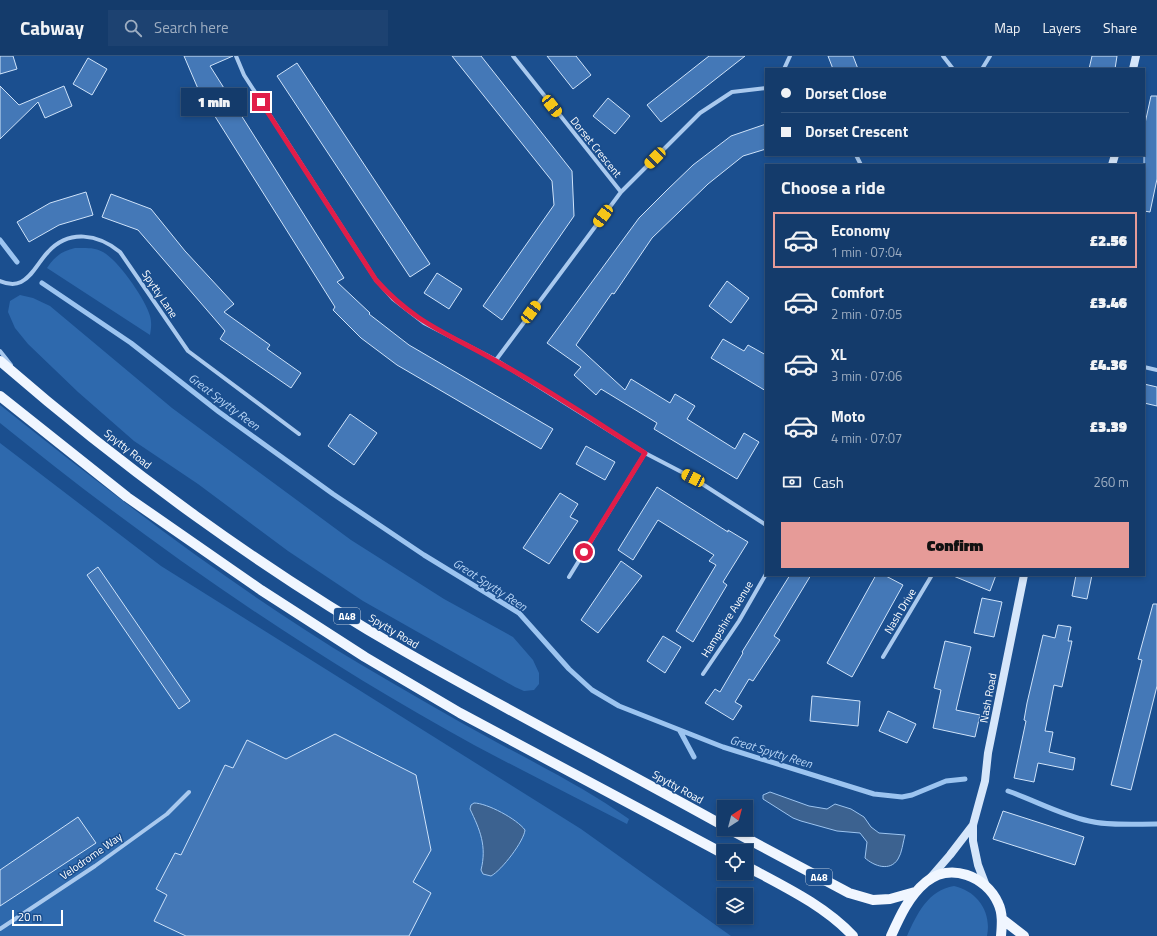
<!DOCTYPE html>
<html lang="en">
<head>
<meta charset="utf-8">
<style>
	body { margin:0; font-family:"Titillium Web",sans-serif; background:#1d4271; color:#f1f3f6; height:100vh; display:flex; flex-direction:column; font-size:15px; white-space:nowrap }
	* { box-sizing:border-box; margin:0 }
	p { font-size:13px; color:#9dadc1 }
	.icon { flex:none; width:22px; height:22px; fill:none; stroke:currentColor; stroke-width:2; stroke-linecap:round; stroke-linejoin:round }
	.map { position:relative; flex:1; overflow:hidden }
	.details { position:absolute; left:765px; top:108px; width:380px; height:412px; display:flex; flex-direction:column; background:#143b6b; border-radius:0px; box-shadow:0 2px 6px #0003,0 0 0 1px #33557e }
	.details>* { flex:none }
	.hud { position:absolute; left:765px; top:12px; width:380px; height:88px; border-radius:0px; box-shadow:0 2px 6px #0003,0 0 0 1px #33557e; display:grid; align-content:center; height:88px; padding:0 16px; background:#143b6b }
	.needle { width:26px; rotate:36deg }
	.fabs { position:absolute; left:717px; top:744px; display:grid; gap:8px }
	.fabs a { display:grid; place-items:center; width:36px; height:36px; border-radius:0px; background:#143b6b; box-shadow:0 2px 6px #0003,0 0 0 1px #33557e; font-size:20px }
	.scale { position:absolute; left:12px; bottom:10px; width:51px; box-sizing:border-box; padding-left:4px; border:2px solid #fff; border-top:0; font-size:11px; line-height:14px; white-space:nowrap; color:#fff; -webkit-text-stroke:3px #1b4f8f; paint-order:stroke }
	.end { position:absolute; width:18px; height:18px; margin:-9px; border:5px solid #e11d48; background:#fff; box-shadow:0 0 0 2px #fff }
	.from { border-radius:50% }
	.bubble { position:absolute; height:28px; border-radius:0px; background:#143b6b; box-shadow:0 2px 6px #0003,0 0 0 1px #33557e; font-size:13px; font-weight:800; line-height:28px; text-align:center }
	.car { position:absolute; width:12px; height:24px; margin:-12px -6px; border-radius:5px; box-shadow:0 0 3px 1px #0007; background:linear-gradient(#f5c518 24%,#345 0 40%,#f5c518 0 76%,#345 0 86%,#f5c518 0) }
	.hud b { display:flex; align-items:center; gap:14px; height:38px; font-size:15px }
	.hud b+b { border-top:1px solid #33557e }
	.hud i { width:10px; height:10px; background:#f1f3f6 }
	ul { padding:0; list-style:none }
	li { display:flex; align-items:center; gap:12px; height:56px; margin:0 8px 6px; padding:0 8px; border:2px solid transparent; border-radius:0px }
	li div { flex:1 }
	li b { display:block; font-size:15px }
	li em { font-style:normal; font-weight:800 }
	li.on { border-color:#e69b98 }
	li>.icon { width:36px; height:36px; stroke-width:1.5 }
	h2 { padding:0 16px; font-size:18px; line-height:48px }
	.pay { display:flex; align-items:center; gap:10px; height:44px; padding:0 16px; font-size:15px }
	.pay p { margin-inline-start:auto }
	.cta { display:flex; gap:8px; margin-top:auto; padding:8px 16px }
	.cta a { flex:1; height:46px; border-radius:0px; background:#e69b98; color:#111; font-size:16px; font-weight:800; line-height:46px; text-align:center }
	header { display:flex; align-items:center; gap:24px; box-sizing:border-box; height:56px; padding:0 20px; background:#143b6b; border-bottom:1px solid #33557e }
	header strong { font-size:19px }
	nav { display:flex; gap:22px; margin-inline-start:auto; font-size:14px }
	.search { width:280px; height:36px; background:#1d4271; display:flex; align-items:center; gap:10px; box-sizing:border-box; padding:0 14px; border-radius:0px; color:#9dadc1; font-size:15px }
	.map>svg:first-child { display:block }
	.green { fill:#2e69ad }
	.water { fill:#3c6290; stroke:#9cc4f0 }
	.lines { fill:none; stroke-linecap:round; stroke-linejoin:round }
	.stream { stroke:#9cc4f0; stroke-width:5 }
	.building { fill:#4478b7; stroke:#cfe3fa }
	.street { stroke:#a9c9ee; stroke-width:4 }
	.secondary { stroke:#d6e6fa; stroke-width:8 }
	.primary { stroke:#f0f6ff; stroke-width:10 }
	.route { stroke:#e11d48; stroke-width:5 }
	.labels { text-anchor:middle; stroke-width:3; stroke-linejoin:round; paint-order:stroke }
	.shield { fill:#1b4f8f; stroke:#bbcadd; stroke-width:1 }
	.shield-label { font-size:10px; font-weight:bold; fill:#fff }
	.street-label { font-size:11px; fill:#fff; stroke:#1b4f8f }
	.water-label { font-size:12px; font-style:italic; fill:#b5d3f5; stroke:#1b4f8f }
</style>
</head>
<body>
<header>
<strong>Cabway</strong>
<div class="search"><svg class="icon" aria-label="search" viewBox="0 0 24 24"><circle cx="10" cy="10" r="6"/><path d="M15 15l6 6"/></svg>Search here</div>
<nav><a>Map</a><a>Layers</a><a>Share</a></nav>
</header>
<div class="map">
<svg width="1157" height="880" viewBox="0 0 1157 880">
	<rect width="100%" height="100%" fill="#1b4f8f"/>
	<!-- green -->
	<path class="green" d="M75,192C85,192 95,191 103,196C118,204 146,244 150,260C152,267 151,273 150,279L47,212C55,200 62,195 75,192Z
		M20,239L33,242L50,250L172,352L351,484L444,543L513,581L533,604L539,617V628L534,634L524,635L515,631L363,545L288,495L198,428L134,385L78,336L28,288L15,272L8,256L10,245Z
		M0,349C116,441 233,532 360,608C406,635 452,662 498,687C543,711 588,734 629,763L627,768C576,742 525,716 474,689C306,597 148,487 0,367Z
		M0,387L161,510L581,773L731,880H0Z
		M954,830C977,835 992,856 987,880H907C917,858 928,834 954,830Z"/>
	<!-- water -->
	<path class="water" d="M770,736L809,750L827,753L835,748L851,753L864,761L871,771L879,777L905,779C903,786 902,797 898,803C890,816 874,810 865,802L867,786L860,777L837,775L801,765L793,762L763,743V739Z
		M474,747C487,747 517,763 525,774C524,785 502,814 491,820L483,818L481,814C487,790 480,774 470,753L471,749Z"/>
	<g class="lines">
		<!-- stream -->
		<path class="stream" d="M0,184L17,206
			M42,227L131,287L219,356L333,438L424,499L519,557L569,613L592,634L619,650L723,691L874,738L902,741L912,739L946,725L965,723
			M680,675L694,701
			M1008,735C1036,745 1061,759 1089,765C1111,770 1135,768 1157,768"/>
	</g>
	<!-- building -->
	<path class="building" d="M0,0H13L17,13L0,18Z
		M184,0H233L210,10L344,222L337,226L370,257L369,258L409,289L553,373L541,393L397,309L361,282L333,254L335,251L199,35Z
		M452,0H481L572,115L574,160L502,264L483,250L554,149L552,125Z
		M547,0H576L591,19L573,33Z
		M709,0H745L661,66L647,49Z
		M828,0H853L858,13H833Z
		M1092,0H1117L1115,13H1089Z
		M88,2L107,13L92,39L73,28Z
		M297,7L430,208L410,221L277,20Z
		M0,30L19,49L64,30L72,50L45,62L38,46L0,83Z
		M1151,40H1157V123L1150,156L1144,155V72Z
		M608,42L630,60L615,78L593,60Z
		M766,68V93L743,100L708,128L652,182L614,238L612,237L576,289L625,334L631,323L670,347L675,338L695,350L687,363L735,393L744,377L759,386L737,423L654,373L657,367L601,333L596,339L574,319L581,311L547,287L639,162L667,134L693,109L731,80Z
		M86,136L93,159L59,169L29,186L17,166L50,147Z
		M111,138L151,153L185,195L234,248L224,256L270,289L267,293L301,317L291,332L220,283L225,275L138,174L102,161Z
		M437,217L462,233L449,253L424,237Z
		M727,225L749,242L731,267L709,250Z
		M723,283L744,295L748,289L766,299V335L711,302Z
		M1144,328L1157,331V350L1144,347Z
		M350,358L377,377L354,409L328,390Z
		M586,390L615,406L605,424L576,408Z
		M657,431L728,476V474L748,486L723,526L727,529L693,586L676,575L716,509L709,505L714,499L658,464L633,504L618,494Z
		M560,437L578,448L570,461L578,465L549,508L523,492Z
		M621,505L642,520L598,577L581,564Z
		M98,511L190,645L179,653L87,519Z
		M790,519H811L774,580L780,584L753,625L749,623L735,646L742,650L733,664L705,647L715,633L720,636L743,597L742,596Z
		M876,519H884L903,529L852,621L827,607Z
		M951,519H996L990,535Z
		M1076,519H1092L1087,543L1072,540Z
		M982,542L1002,546L994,581L974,577Z
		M1153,548H1157V630L1131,734L1111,729L1142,604L1138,603Z
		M1058,569L1071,571L1068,585H1072L1062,631L1054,629L1045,675L1053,676L1049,696L1075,702L1073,714L1038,707L1034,726L1014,722L1026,665L1024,664L1027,647L1043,579L1055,582Z
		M663,580L681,591L665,617L647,605Z
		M945,585L971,591L956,654L980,659L975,681L933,672L941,634L934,632Z
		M812,640L860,645L858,670L810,665Z
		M888,655L916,668L907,687L879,675Z
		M335,678L416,719L431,794L413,826L431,837L409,880H186L154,865L167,839L156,833L175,797L181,799L225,709L233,712L247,684L286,703Z
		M1003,755L1084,781L1075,809L993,783Z
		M78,761L96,787L0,850V814Z"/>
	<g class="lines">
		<!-- street -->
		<path class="street" d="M236,0L244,19L376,224L393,243L424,267L496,304L645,397L693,422L766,469
			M513,0L621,136
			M943,0L953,13
			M784,13L790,0
			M982,13L990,0
			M856,99L861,109
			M0,225C7,228 15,229 21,226C33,220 39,205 48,196C69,173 98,178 120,196L188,295L299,378
			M0,295L11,309
			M496,304L621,136L700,57L732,36L766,32
			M1144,311L1157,314
			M569,521L645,397
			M883,601L932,519
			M703,618L739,565L766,518
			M0,873L95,810L167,758L189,736"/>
		<!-- secondary -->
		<path class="secondary" d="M1133,13L1136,0
			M1112,109L1115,99
			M931,821L950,799L973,769
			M986,830L978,809L973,785V769L985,725L988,697L1024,519"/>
		<!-- primary -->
		<path class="primary" d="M0,305C123,412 263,514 404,595C510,656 618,711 724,770
			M0,340L127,441L261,534L365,601L460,657L724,798
			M729,773L849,837L873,844L890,843L915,836
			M746,810C783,830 824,849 853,880
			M1002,863L1024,880
			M891,880C900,860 909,840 926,826C950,806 986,820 998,847C1003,857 1002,869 1001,880"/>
	</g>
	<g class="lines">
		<!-- route -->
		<path class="route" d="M261,46L376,224C414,267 449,278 496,305C547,333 596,366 645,397L584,496"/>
	</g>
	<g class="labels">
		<!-- shield labels -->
		<g class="shield">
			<rect x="334" y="552" width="26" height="16" rx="3"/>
			<rect x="806" y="813" width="26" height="16" rx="3"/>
		</g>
		<g class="shield-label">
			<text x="347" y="564">A48</text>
			<text x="819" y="825">A48</text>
		</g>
		<!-- street labels -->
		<g class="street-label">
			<text transform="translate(596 91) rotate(51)" y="4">Dorset Crescent</text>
			<text transform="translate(160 238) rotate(56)" y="4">Spytty Lane</text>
			<text transform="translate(128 393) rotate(38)" y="4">Spytty Road</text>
			<text transform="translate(900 555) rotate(-59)" y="4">Nash Drive</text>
			<text transform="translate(727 563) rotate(-58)" y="4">Hampshire Avenue</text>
			<text transform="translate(394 575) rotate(31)" y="4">Spytty Road</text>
			<text transform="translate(988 642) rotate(-79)" y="4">Nash Road</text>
			<text transform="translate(678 731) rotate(29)" y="4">Spytty Road</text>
			<text transform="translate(91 800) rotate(-35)" y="4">Velodrome Way</text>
		</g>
		<!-- water labels -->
		<g class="water-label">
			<text transform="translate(224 346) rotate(37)" y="4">Great Spytty Reen</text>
			<text transform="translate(490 529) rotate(33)" y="4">Great Spytty Reen</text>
			<text transform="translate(771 696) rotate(17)" y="4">Great Spytty Reen</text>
		</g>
	</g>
</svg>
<div class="fabs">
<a><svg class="needle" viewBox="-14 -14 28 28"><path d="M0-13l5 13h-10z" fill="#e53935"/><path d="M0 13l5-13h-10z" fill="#9dadc1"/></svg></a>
<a><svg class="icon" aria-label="locate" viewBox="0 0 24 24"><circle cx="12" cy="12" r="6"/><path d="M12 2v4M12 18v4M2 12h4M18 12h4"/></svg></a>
<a><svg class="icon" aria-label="layers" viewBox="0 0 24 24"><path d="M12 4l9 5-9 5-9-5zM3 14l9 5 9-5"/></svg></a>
</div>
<div class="scale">20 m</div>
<i class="end from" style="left:584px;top:496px"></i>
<i class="end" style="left:261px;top:46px"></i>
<div class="bubble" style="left:181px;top:32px;width:66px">1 min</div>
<i class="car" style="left:552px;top:50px;rotate:142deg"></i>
<i class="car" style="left:655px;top:102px;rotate:225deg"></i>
<i class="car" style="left:603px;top:160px;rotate:217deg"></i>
<i class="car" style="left:531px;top:256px;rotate:37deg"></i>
<i class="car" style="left:693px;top:422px;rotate:297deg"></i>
<div class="hud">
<b><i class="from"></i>Dorset Close</b>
<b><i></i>Dorset Crescent</b>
</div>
<section class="details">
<h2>Choose a ride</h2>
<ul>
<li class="on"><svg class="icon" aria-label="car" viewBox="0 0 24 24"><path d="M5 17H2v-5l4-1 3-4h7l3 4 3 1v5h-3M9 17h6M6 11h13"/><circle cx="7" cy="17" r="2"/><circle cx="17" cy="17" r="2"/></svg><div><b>Economy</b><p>1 min · 07:04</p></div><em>£2.56</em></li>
<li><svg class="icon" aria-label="car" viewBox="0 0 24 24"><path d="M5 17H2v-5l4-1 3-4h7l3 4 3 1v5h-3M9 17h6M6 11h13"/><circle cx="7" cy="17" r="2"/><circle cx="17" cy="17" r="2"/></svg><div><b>Comfort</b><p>2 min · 07:05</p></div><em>£3.46</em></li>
<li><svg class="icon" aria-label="car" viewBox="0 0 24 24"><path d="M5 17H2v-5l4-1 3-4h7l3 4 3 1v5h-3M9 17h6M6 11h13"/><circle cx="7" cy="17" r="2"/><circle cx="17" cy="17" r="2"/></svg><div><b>XL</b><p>3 min · 07:06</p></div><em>£4.36</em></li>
<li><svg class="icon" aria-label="car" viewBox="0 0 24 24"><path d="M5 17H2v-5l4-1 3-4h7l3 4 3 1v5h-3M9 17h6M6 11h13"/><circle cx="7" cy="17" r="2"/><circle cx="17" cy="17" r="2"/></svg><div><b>Moto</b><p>4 min · 07:07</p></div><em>£3.39</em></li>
</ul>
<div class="pay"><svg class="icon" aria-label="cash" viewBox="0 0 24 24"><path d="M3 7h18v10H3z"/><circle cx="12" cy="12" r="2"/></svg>Cash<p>260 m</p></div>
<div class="cta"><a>Confirm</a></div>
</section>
</div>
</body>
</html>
